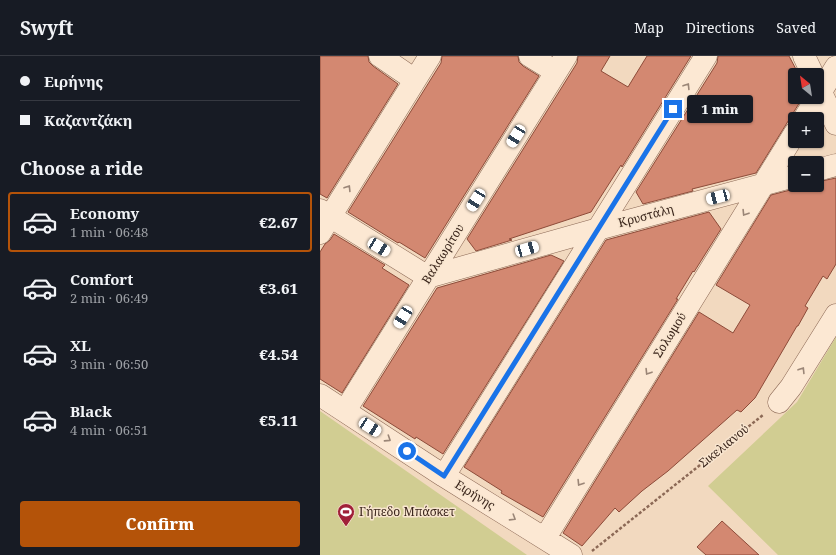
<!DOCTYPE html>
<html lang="en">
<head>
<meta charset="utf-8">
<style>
	body { margin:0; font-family:"Noto Serif",serif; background:#242831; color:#f1f3f6; height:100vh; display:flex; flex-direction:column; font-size:15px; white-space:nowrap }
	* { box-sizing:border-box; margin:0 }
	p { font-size:13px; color:#9ea1a6 }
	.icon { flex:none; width:22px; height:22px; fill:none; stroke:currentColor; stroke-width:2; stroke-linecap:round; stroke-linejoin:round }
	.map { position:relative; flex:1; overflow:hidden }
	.panel { display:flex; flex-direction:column; background:#171b24; width:320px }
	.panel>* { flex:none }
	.banner { display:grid; align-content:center; height:88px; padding:0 20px; background:#171b24 }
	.needle { width:26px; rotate:330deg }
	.buttons { position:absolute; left:468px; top:12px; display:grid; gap:8px }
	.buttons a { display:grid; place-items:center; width:36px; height:36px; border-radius:4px; background:#171b24; box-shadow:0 1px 3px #0004; font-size:20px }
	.end { position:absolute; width:18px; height:18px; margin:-9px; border:5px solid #1a73e8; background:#fff; box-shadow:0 0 0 2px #fff }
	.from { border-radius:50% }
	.bubble { position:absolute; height:28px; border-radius:4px; background:#171b24; box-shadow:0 1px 3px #0004; font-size:13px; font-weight:800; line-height:28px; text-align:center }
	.car { position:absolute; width:12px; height:24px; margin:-12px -6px; border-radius:5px; box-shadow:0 0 3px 1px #0007; background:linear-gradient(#fff 24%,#345 0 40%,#fff 0 76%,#345 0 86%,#fff 0) }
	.banner b { display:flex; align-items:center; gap:14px; height:38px; font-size:15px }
	.banner b+b { border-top:1px solid #363941 }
	.banner i { width:10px; height:10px; background:#f1f3f6 }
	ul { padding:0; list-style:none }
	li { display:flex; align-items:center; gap:12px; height:60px; margin:0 8px 6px; padding:0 12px; border:2px solid transparent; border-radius:4px }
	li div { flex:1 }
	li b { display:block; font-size:15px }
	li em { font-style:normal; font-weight:800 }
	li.current { border-color:#b45309 }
	li>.icon { width:36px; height:36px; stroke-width:1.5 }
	h2 { padding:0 20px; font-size:18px; line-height:48px }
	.cta { display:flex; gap:8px; margin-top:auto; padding:8px 20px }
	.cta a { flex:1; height:46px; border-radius:4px; background:#b45309; color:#fff; font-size:16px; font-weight:800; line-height:46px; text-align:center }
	header { display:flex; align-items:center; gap:24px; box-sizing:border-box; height:56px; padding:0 20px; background:#171b24; border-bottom:1px solid #363941 }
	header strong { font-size:19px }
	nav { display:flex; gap:22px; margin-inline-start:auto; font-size:14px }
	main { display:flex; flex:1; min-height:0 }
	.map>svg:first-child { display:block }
	.green { fill:#d1cd92 }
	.building { fill:#d38871; stroke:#8d4b39 }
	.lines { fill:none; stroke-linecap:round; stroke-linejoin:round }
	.minor-casing { stroke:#8c6956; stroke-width:23 }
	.path { stroke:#8c6956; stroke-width:2.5; stroke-dasharray:3 2; stroke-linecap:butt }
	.minor { stroke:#fce8d3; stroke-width:22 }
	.oneway { stroke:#9b8677 }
	.route { stroke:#1a73e8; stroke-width:5 }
	.labels { text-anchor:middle; stroke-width:3; stroke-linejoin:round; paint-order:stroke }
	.street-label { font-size:12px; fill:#3a251b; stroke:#f8e5cf }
	.poi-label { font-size:12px; fill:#3a251b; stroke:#f8e5cf; text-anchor:start }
</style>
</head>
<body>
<header>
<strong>Swyft</strong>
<nav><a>Map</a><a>Directions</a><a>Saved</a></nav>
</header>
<main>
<section class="panel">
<div class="banner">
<b><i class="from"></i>Ειρήνης</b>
<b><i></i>Καζαντζάκη</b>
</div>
<h2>Choose a ride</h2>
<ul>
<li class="current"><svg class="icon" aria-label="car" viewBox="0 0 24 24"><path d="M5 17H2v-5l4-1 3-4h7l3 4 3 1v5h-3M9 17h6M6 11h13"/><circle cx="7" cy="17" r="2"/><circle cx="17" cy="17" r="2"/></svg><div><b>Economy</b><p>1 min · 06:48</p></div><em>€2.67</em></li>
<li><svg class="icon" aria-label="car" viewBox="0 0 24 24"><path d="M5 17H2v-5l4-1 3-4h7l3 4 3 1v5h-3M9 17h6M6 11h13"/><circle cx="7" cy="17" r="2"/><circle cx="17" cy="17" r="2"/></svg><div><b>Comfort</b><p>2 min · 06:49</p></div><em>€3.61</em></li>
<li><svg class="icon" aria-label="car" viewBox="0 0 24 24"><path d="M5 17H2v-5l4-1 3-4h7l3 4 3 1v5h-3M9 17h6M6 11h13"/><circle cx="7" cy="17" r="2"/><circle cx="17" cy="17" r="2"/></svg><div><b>XL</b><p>3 min · 06:50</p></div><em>€4.54</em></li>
<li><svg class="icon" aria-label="car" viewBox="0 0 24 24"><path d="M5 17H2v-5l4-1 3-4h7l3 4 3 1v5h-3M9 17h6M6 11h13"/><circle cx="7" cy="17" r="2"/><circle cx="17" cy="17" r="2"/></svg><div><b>Black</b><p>4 min · 06:51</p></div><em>€5.11</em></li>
</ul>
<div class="cta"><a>Confirm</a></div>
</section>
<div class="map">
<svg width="516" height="499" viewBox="0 0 516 499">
	<rect width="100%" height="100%" fill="#f2d9bf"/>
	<!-- green -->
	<path class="green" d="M516,281V499H458L388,430L477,346Z
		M0,355L207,499H0Z"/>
	<!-- building -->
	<path class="building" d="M0,0H48L49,6L53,10L78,28L7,142L0,138Z
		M122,0H198L199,6L203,10L219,20L105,202L79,186L78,187L28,156L121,7Z
		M258,0H290L281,15L308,31L327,0H371L302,111L301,109L271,156L189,183L192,184L156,195L147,183L257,7Z
		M398,0H469L479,19H475V41H483L436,117L372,133L373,135L323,148L316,136L397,7Z
		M516,122V208L507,223L503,220L485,250L488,252L478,270H477L435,342L421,356L417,354L348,415L322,435L299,456L295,452L262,490L243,477L379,256L413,277L430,249L396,229L451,139L478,132L483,129H497V126Z
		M389,156L401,173L374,216L373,215L356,243H358L223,461L181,437L182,435L144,411L286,184Z
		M14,178L65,209L62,212L89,229L22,337L0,323V196L5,188L10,184Z
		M231,199L244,205L123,398L96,381L95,383L43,350L117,232Z
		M402,465L439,499H386L377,491Z"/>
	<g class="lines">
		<defs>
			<path id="minor" d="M60,0L95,24
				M210,0L236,16
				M484,0L493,19
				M497,28L516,68
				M484,63L516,11
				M497,114L516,109
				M0,154L108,221L278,173L475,120
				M0,177L110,0
				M0,339L124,420L251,499
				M459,346L471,331L516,259
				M25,355L246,0
				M124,420L386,0
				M225,482L475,77"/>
		</defs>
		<!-- minor casing -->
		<use href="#minor" class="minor-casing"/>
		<!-- path -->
		<path class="path" d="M272,495L443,359"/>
		<!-- minor -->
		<use href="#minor" class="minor"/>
	</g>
	<!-- one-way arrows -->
	<defs><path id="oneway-chevron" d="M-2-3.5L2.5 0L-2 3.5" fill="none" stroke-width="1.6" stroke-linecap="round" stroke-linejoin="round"/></defs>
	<g class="oneway">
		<use href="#oneway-chevron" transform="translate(367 30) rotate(-58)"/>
		<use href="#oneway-chevron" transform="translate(28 132) rotate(-58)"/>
		<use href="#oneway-chevron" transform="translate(425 157) rotate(122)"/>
		<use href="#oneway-chevron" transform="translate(482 314) rotate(-58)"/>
		<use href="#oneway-chevron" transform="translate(328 316) rotate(122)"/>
		<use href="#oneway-chevron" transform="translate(68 383) rotate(33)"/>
		<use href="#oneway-chevron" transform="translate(260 427) rotate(122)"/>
		<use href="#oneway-chevron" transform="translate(193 462) rotate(32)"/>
	</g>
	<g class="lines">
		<!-- route -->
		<path class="route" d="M87,395L124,420L353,53"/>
	</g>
	<!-- icons -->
	<defs>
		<symbol id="stadium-pin" viewBox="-11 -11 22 30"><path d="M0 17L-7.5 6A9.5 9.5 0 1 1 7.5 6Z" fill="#a02038" stroke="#f8e5cf"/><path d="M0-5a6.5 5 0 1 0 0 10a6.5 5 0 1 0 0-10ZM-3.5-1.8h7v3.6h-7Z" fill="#fff"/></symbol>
	</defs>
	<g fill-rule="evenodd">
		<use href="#stadium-pin" x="16" y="446" width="20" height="27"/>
	</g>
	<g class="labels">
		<!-- street labels -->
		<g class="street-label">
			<text transform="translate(326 160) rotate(-15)" y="4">Κρυστάλη</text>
			<text transform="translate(123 198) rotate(-58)" y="4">Βαλαωρίτου</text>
			<text transform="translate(350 279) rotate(-58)" y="4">Σολωμού</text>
			<text transform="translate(404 390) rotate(-39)" y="4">Σικελιανού</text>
			<text transform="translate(155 439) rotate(32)" y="4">Ειρήνης</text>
		</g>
		<!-- poi labels -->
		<g class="poi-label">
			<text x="39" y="460">Γήπεδο Μπάσκετ</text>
		</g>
	</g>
</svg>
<div class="buttons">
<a><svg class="needle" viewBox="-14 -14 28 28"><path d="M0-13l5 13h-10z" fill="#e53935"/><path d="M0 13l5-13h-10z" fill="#9ea1a6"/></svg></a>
<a>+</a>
<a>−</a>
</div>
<i class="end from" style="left:87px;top:395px"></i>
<i class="end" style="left:353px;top:53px"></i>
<div class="bubble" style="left:367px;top:39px;width:66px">1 min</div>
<i class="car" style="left:196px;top:80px;rotate:212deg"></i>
<i class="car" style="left:398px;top:141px;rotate:255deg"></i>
<i class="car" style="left:156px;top:144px;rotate:212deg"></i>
<i class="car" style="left:59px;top:191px;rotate:121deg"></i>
<i class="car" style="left:207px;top:193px;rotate:74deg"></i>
<i class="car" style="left:83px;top:261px;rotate:212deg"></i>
<i class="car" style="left:50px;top:371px;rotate:123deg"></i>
</div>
</main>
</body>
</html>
